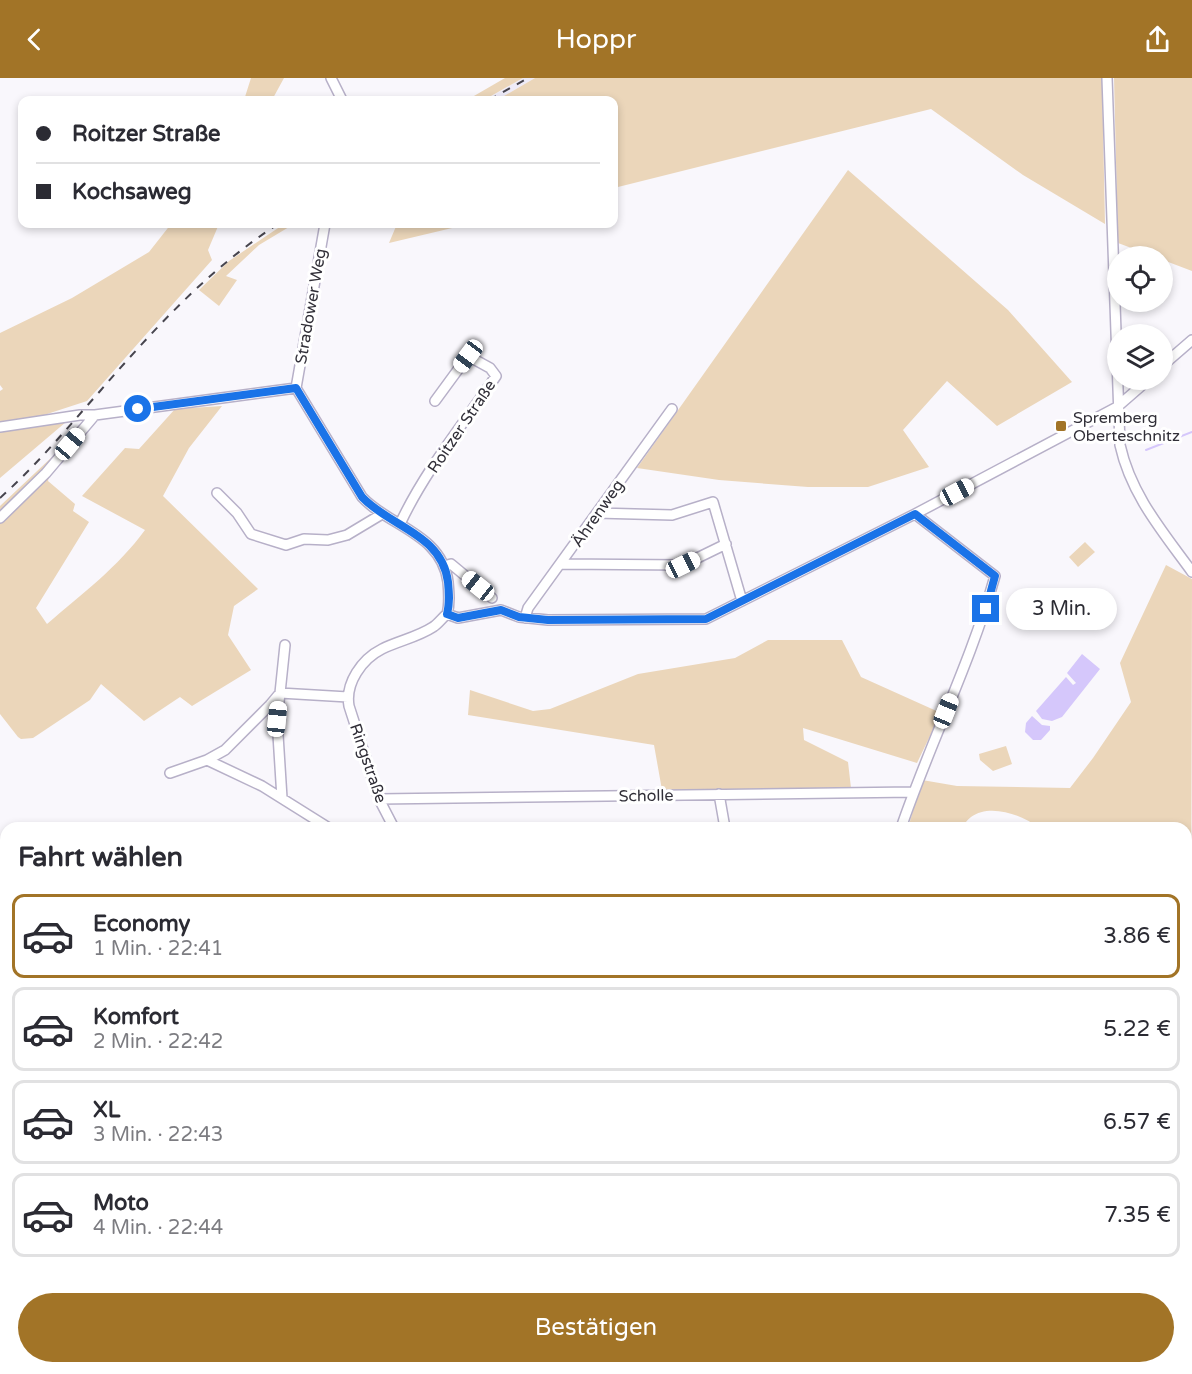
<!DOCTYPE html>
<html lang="de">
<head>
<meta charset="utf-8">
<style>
	body { margin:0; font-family:"Varela Round",sans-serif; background:#f2f2f3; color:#2b2b33; height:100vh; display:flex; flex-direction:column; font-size:22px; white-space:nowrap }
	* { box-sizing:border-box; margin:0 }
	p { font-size:20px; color:#7c7c81 }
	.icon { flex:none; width:33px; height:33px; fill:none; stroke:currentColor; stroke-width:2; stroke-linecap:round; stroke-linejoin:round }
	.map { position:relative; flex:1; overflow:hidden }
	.details { position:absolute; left:0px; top:744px; width:1192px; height:552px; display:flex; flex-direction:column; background:#fff; border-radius:18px 18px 0 0; box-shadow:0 3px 9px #0003 }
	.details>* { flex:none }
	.hud { position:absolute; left:18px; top:18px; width:600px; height:132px; border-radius:12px; box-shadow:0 3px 9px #0003; display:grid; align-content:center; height:132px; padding:0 18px; background:#fff }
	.fabs { position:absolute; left:1107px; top:168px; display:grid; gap:12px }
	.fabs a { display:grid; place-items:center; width:66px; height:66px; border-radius:50%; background:#fff; box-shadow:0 3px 9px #0003; font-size:30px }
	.end { position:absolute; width:27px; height:27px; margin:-14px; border:8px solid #1a73e8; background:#fff; box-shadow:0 0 0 3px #fff }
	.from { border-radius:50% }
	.bubble { position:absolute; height:42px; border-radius:21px; background:#fff; box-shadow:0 3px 9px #0003; font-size:20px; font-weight:600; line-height:42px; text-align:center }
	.car { position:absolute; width:18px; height:36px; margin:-18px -9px; border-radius:8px; box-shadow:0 0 4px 2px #0007; background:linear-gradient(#fff 24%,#345 0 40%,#fff 0 76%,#345 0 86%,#fff 0) }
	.hud b { display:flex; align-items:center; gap:21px; height:57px; font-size:22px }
	.hud b+b { border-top:2px solid #e1e1e2 }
	.hud i { width:15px; height:15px; background:#2b2b33 }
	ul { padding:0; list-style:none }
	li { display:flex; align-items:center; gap:18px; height:84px; margin:0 12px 9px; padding:0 6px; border:3px solid #e1e1e2; border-radius:12px }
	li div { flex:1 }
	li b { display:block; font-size:22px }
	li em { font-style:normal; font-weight:600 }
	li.active { border-color:#a27427 }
	li>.icon { width:54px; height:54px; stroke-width:1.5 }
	h2 { padding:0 18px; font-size:27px; line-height:72px }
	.cta { display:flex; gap:12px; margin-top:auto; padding:12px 18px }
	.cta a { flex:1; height:69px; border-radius:36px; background:#a27427; color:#fff; font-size:24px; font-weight:600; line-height:69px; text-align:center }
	header { display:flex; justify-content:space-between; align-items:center; height:78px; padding:0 18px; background:#a27427; color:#fff; font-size:27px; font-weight:600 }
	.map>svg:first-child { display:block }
	.built { fill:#eeebf8 }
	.green { fill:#ebd6ba }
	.water { fill:#d5c7fb }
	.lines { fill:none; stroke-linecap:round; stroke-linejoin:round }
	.stream { stroke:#d5c7fb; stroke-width:2 }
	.minor-casing { stroke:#b7b0c8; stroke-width:12 }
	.minor { stroke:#fff; stroke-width:9 }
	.rail { stroke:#47454e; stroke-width:2; stroke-dasharray:8 8; stroke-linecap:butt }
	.route { stroke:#1a73e8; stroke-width:8 }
	.poi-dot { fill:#a27427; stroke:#fff; stroke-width:2 }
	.labels { text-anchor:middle; stroke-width:6; stroke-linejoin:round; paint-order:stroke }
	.street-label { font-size:16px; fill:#312f38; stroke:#fff }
	.poi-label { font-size:16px; fill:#312f38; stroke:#fff; text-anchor:start }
</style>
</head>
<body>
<header><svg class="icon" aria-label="back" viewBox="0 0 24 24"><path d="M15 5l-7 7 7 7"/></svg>Hoppr<svg class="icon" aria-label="share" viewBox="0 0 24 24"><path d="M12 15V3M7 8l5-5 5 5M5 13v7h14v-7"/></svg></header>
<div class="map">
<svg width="1192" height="1296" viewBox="0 0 1192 1296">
	<rect width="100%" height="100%" fill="#f9f7fc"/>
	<!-- built -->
	<path class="built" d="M523,0H535L497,22H485Z
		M50,1290H257L277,1296H62Z"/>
	<!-- green -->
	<path class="green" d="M251,0H284L272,22H244Z
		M505,0H523L484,22H467Z
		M535,0H1102L1105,146L1023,97L931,31L614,110V22H497Z
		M1114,0H1192V193L1163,182L1162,178H1153L1118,165Z
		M848,92L1008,232L1072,304L997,348L947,303L903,352L929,389L868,409H808L719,402L637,390Z
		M171,146H219L208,172L212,182L87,323L44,337L0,345V313L3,311L0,307V255L72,220L149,174Z
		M284,146H294L259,167L226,198L237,202L219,228L199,212L229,183Z
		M397,146H469L389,165Z
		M222,328L189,370L163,418L258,511L234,528L228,557L251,592L192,628L180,619L144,643L101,606L90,622L33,660L21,661L18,659L0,636V428L53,378L48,403L75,426L73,433L89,444L36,530L47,546C82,516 118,489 145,452L82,418L125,370L139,371L175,331Z
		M66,344L0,400V353Z
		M1085,464L1095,474L1078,489L1069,479Z
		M1166,487L1192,501L1191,913L1186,910V750H1039C1023,737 990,725 971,739C967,742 964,747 960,750H908L922,702L957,708L1070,710L1093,680L1131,624L1120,585Z
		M768,562H842L861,599L941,635L917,685L803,650L804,662L848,684L851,710L662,712L654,667L468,637L470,612L533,633L550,631L638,596L735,580Z
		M1006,668L1012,686L993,693L980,682L979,676Z
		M1187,985L1192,989V1066L1187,1073Z
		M730,1290H788L787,1293L777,1296H733Z
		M969,1290H1162V1296H963Z"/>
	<!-- water -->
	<path class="water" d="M1082,576L1100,591L1062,639L1052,643L1042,641L1036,633L1066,599L1073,607L1076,605L1067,595Z
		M1032,638L1042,647L1050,648V652L1041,662H1033L1025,654L1026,645Z"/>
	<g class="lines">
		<!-- stream -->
		<path class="stream" d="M1146,372L1192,354"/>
		<defs>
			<path id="minor" d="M331,0L342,22
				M1107,0L1120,367C1131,417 1163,454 1192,494
				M1162,288L1192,262
				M296,310L325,146
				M0,349L80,337H95L296,310L362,419C390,449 442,456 448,504C449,515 450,526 447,536
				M217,415L237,435L251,456L286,467L304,461L328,462L347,457L382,436
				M597,435L672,437L713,424L742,523
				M0,440L46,395L95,337
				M400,446C424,394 464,345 496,298L490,290L468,278L435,323
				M561,486L683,487L726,466
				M444,488L451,486L492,520
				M447,536L458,540L501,532L519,539L548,542L706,541L915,436L1117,329L1148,302
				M525,540L528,530L672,331
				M207,682L262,708L329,750
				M170,695L207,682L225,672L270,627L280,615L285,567
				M719,716L725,750
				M282,720L277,641L280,615L348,619
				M379,721L913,714
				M394,750L379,721L349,628C345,605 362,581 382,571C398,563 418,559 433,549C438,546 442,540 447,536
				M901,750C930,665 971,584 995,498L915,436
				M0,1088L6,1083
				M0,1114L6,1118
				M1186,1128H1192
				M0,1212L6,1198
				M645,1290L667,1296
				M723,1290L727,1296
				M922,1290L928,1296
				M1171,1290L1178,1296
				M359,1296L361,1290
				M547,1296L549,1290
				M789,1296L790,1290
				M832,1296L833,1290
				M948,1296L954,1290"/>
		</defs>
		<!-- minor casing -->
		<use href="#minor" class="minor-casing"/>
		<!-- minor -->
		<use href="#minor" class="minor"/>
		<!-- rail -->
		<path class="rail" d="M489,22L528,0
			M0,420C37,387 68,349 101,312C154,251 210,190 278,146"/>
	</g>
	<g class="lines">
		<!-- route -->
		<path class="route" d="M138,331L296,310L362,419C390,449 442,456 448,504C449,515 450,525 447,536L458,540L501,532L519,539L548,542L706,541L915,436L995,498L986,531"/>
	</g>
	<!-- markers -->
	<rect class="poi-dot" x="1055" y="342" width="12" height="12" rx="3"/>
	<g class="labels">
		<!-- street labels -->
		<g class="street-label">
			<text transform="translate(310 228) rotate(-80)" y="6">Stradower Weg</text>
			<text transform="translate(461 348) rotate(-56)" y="6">Roitzer Straße</text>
			<text transform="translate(597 435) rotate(-55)" y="6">Ährenweg</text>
			<text transform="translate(369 685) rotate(71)" y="6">Ringstraße</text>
			<text transform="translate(646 717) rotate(-1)" y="6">Scholle</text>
		</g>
		<!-- poi labels -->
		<g class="poi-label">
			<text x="1073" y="345">Spremberg<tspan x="1073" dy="18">Oberteschnitz</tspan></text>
		</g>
	</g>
</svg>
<div class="fabs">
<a><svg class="icon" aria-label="locate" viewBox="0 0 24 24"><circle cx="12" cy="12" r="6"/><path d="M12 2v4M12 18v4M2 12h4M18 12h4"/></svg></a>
<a><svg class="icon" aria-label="layers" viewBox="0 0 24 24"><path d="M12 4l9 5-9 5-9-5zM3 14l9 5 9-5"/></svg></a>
</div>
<i class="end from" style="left:138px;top:331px"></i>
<i class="end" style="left:986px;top:531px"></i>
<div class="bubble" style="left:1006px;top:510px;width:111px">3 Min.</div>
<i class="car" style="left:468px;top:278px;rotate:217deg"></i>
<i class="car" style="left:70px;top:366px;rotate:40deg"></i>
<i class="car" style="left:957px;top:414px;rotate:62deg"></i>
<i class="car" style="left:683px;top:487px;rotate:64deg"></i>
<i class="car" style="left:478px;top:508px;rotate:309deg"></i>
<i class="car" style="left:946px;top:633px;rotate:22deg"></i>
<i class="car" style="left:277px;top:641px;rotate:6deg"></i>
<div class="hud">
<b><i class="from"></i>Roitzer Straße</b>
<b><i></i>Kochsaweg</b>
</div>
<section class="details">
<h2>Fahrt wählen</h2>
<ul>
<li class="active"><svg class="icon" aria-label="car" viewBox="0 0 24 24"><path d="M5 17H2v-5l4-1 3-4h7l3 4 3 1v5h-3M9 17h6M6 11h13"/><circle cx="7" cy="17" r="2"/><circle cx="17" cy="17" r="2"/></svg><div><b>Economy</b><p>1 Min. · 22:41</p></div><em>3.86 €</em></li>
<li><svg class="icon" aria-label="car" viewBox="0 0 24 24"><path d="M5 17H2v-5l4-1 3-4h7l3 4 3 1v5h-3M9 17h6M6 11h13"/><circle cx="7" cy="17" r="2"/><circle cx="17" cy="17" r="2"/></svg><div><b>Komfort</b><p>2 Min. · 22:42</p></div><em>5.22 €</em></li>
<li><svg class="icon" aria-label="car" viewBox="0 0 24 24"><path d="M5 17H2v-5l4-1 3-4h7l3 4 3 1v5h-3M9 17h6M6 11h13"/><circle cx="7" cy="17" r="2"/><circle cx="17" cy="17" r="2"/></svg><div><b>XL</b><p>3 Min. · 22:43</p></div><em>6.57 €</em></li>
<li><svg class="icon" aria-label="car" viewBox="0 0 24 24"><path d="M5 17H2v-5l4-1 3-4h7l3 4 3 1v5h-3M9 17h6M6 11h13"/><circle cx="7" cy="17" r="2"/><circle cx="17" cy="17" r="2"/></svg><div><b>Moto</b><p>4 Min. · 22:44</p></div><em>7.35 €</em></li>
</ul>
<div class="cta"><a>Bestätigen</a></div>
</section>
</div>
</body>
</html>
